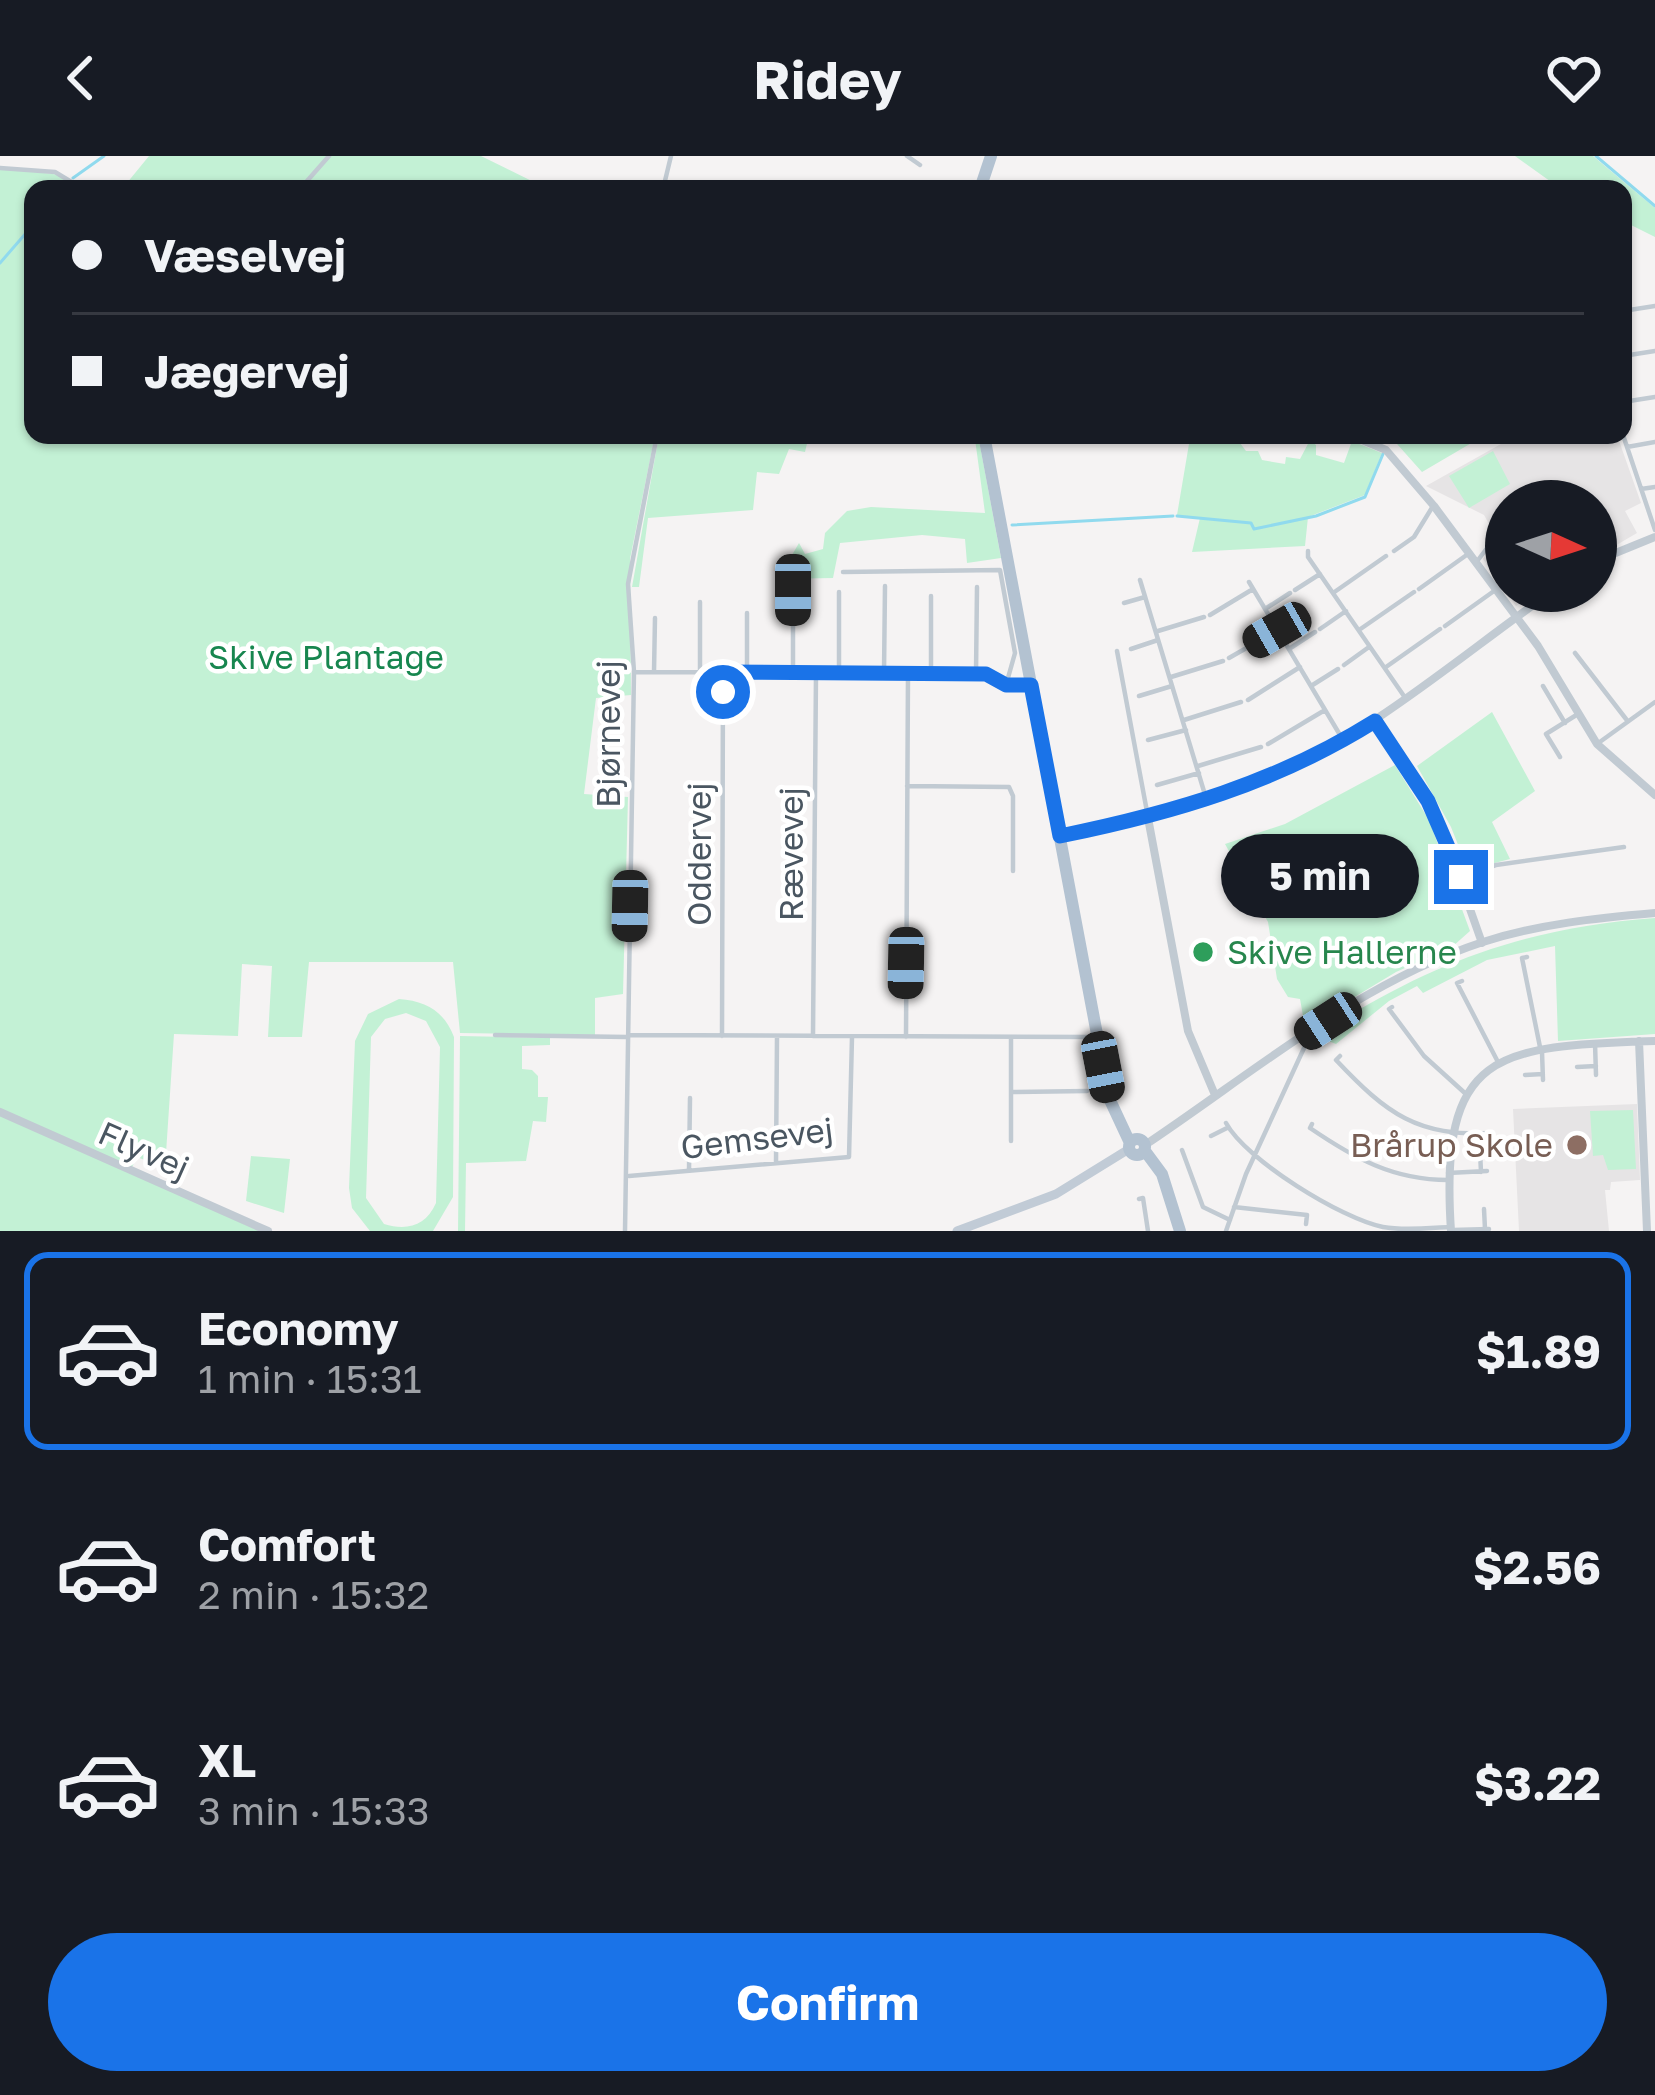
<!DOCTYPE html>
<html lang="en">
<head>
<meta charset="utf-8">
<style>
	body { margin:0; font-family:"Golos Text",sans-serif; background:#242831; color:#f1f3f6; height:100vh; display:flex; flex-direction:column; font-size:45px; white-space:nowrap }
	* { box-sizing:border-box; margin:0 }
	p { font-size:39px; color:#9ea1a6 }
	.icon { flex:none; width:66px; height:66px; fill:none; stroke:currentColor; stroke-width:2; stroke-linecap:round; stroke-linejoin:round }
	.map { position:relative; height:1075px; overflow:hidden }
	.drawer { display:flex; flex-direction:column; background:#171b24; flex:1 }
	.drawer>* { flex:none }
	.banner { position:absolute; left:24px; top:24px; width:1608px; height:264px; border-radius:24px; box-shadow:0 3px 9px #0004; display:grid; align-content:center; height:264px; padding:0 48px; background:#171b24 }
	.needle { width:78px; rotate:93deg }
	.fabs { position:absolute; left:1485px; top:324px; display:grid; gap:24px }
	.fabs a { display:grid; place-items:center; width:132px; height:132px; border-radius:50%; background:#171b24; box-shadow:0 3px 9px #0004; font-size:60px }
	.end { position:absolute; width:54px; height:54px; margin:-27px; border:15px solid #1a73e8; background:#fff; box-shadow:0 0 0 6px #fff }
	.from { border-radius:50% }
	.bubble { position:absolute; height:84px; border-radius:42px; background:#171b24; box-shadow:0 3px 9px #0004; font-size:39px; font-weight:700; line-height:84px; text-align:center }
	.car { position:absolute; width:36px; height:72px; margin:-36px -18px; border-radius:15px; box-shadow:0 0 9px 3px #0007; background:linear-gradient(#222 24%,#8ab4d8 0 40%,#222 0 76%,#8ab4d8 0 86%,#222 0) }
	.banner b { display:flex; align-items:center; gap:42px; height:114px; font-size:45px }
	.banner b+b { border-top:3px solid #363941 }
	.banner i { width:30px; height:30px; background:#f1f3f6 }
	ul { padding:21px 0 0; list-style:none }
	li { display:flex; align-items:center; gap:36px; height:198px; margin:0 24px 18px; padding:0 24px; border:6px solid transparent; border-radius:24px }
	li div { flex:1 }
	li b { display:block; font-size:45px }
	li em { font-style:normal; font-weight:700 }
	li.selected { border-color:#1a73e8 }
	li>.icon { width:108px; height:108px; stroke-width:1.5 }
	.primary-button { display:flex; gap:24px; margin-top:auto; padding:24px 48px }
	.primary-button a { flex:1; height:138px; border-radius:72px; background:#1a73e8; color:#fff; font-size:48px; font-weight:700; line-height:138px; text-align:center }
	header { display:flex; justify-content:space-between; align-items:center; height:156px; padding:0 48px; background:#171b24; font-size:54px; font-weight:700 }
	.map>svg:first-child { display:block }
	.education { fill:#e6e4e5 }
	.green { fill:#c3f1d5; fill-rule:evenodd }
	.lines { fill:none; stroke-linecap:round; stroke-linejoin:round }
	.stream { stroke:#90daee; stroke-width:3 }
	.minor { stroke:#c1cad2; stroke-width:4.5 }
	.tertiary { stroke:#c1cad2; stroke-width:8 }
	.secondary { stroke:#c1cbd6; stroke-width:9 }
	.primary { stroke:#b3c2d1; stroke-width:12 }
	.route { stroke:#1a73e8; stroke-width:15 }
	.leisure-dot { fill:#2e9e5b; stroke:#fff; stroke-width:4.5 }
	.education-dot { fill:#8d6e63; stroke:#fff; stroke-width:4.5 }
	.labels { text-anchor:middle; stroke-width:9; stroke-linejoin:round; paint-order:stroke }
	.park-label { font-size:33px; fill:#17864f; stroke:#fff }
	.street-label { font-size:33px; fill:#4a5661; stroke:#fff }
	.leisure-label { font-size:33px; fill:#27864d; stroke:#fff; text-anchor:start }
	.education-label { font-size:33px; fill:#785e54; stroke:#fff; text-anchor:end }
</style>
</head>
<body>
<header><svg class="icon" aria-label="back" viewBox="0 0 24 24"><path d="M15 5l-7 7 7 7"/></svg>Ridey<svg class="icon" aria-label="heart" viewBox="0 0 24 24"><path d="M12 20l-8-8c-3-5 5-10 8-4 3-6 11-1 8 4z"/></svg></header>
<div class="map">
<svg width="1655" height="1075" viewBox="0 0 1655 1075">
	<rect width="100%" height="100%" fill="#f5f3f3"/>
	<!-- education -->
	<path class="education" d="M1517,279H1617L1641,347L1625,355L1637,377L1596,401V345H1506V435H1540L1516,450L1483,403L1497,382L1484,359L1426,330Z
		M1637,948L1640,1024L1611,1026L1610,1034H1605L1609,1075H1519L1513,953Z"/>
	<!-- green -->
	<path class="green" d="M149,0H481L548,33H122Z
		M1515,0H1593L1655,52V81L1623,65V33H1561Z
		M0,11L60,19L79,33H33V279H655L630,403L631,539L596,542L584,638L628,641L623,838L595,842V879L460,877L453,806H309L302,881H268L272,810L242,808L238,880L174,878L165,1012L137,1001L132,1011L0,953Z
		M659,279H809L805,296L789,293L779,318L757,316L753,354L648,362L639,431H632Z
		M951,279H978L1001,402L967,407L965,383L922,379L840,387L833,422L778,423L799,387L805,398L823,393L825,377L847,355L871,351L985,357L975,283Z
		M1389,279H1477L1480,282L1422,316Z
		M1190,282L1240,287L1246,295H1258L1262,304L1285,308L1286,301L1300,303L1310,284L1316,289V299L1344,307L1352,285L1382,297L1365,339L1308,361L1305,390L1192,396L1200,362L1177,359Z
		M1493,295L1510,328L1469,352L1449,320Z
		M1492,556L1535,635L1492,666L1510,703L1468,714L1451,671L1417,610Z
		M1395,609L1429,664L1470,775L1452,791L1396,816L1305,871L1300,843L1288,841L1277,823L1268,766L1225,688L1285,668Z
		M1655,762V878L1558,885L1555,790L1487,804L1423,837L1417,830L1389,845L1336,888L1316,880C1428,808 1521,772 1655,762Z
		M399,843C426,845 444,855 454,881L453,1041L433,1075H370L352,1052L349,1032L355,885L368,858ZM406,857L426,865L440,891L436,1047C426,1070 407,1075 384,1068L366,1042L371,881L385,863Z
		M460,880L550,882V889L522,890V913L532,914L538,920V941H548L546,966L533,965L526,1005L466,1007L465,1075H458Z
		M1633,954L1636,1013L1608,1014L1603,999L1593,1000L1590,955Z
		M0,959L260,1075H0Z
		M251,1000L290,1003L284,1057L246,1045Z"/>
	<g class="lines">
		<!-- stream -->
		<path class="stream" d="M1596,0L1655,50
			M73,22L104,0
			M0,107L33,69
			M1177,360L1251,367L1254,373L1316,360L1365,341L1383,298
			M1012,369L1173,360"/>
		<!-- minor -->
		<path class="minor" d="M907,0L920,9
			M0,12L55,16L83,33
			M300,33L329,0
			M663,33L671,0
			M1623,155L1655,150
			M1623,200L1655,195
			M1623,246L1655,241
			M1623,279L1655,374
			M1627,291L1655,286
			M1641,333L1655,331
			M1308,395V401L1406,543
			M1394,395L1414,381L1433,350
			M1478,404L1497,379
			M843,416L1000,414L1015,497L1006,529
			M1140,424L1206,642
			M1249,426L1343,584
			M1419,433L1468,398
			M793,434V517
			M1295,434L1320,418
			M1333,437L1386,400
			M931,440V517
			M1124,447L1145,441
			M1265,453L1290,437
			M1210,459L1253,433
			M1445,470L1494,435
			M1320,473L1346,455
			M1359,474L1414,436
			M1158,475L1204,461
			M1131,493L1158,484
			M1289,493L1315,476
			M1117,495L1148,661
			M1575,497L1626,563
			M1229,502L1278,474
			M1344,509L1369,491
			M1386,511L1440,473
			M634,516L976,517L1006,529H1027
			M654,516L655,462
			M700,516V446
			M747,516V457
			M839,517V436
			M884,517L885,430
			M976,517L977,431
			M1171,521L1223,505
			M1311,530L1338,513
			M1543,530L1565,567
			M1139,540L1172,530
			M1248,544L1300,511
			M1184,564L1241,546
			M1148,584L1186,574
			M1268,588L1325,554
			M1597,588L1655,546
			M1560,601L1546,578L1578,558
			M1198,610L1261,591
			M1157,629L1199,617
			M907,630L1009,631L1013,640V715
			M1461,721L1496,709L1624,691
			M1527,801L1522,802L1540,891
			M1462,825L1457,827L1499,908
			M1392,851L1389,853L1424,900L1467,939
			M495,879L627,881
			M629,879L1092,881
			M722,880L723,516
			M813,880L816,517
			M906,881L908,517
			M1011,882V985
			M1595,887L1596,919
			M1542,896L1543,924
			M1340,900L1336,904C1387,958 1417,981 1493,977
			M1577,911L1596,910
			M1525,919L1543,918
			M1011,936L1087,935
			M1226,967C1246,1004 1342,1063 1383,1071C1405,1075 1428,1072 1450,1071
			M1312,968L1310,972C1354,1002 1393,1024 1448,1024
			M1211,980L1227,972
			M1182,994L1203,1051L1230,1064
			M1480,996L1481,1016
			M776,1007L777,881
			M689,1014L690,942
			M1448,1017L1487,1015
			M629,1020L849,1001L852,881
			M1139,1043L1143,1042L1148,1075
			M1234,1051L1307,1059L1306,1068
			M1484,1053L1485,1073
			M1453,1074L1489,1073
			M625,1075L634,516L628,428L657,279
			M1226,1075L1246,1018L1304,892"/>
		<!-- tertiary -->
		<path class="tertiary" d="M1350,279L1386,294L1434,350L1538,490L1597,588L1655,639
			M1596,405L1655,381
			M1375,565L1441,671L1482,787
			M1148,662L1188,875L1215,939
			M1060,680C1132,665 1203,651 1271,621C1375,576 1461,499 1553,435
			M1639,885L1647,1075
			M0,956L268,1075
			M1145,989C1253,917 1358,827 1483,786C1539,768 1597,762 1655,757
			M1451,1075C1439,895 1495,890 1655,885"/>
		<!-- secondary -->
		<path class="secondary" d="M957,1075L1056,1038L1129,993"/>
		<!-- primary -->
		<path class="primary" d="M980,33L991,0
			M984,279L1109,942L1130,987
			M1129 991a8 8 0 1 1 16 0a8 8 0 1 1-16 0Z
			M1145,995L1162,1018L1180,1075"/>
	</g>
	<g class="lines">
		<!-- route -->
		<path class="route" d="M723,536V516L986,518L1006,529H1031L1060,680C1173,657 1276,627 1375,565L1428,645L1461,721"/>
	</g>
	<!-- markers -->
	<circle class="leisure-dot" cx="1203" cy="796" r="12"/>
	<circle class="education-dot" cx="1577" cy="989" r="12"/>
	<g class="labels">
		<!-- park labels -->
		<g class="park-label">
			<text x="326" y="513">Skive Plantage</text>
		</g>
		<!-- street labels -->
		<g class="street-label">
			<text transform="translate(608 578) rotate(-90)" y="12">Bjørnevej</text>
			<text transform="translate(699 698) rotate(-90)" y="12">Oddervej</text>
			<text transform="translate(791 698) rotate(-90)" y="12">Rævevej</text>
			<text transform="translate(757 982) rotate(-7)" y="12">Gemsevej</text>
			<text transform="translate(144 994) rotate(24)" y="12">Flyvej</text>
		</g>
		<!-- leisure labels -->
		<g class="leisure-label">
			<text x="1227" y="808">Skive Hallerne</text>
		</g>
		<!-- education labels -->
		<g class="education-label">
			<text x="1553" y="1001">Brårup Skole</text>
		</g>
	</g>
</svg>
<div class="fabs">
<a><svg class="needle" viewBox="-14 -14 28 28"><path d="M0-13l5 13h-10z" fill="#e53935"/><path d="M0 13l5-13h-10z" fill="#9ea1a6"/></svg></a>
</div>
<i class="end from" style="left:723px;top:536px"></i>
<i class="end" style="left:1461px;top:721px"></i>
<div class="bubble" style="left:1221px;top:678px;width:198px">5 min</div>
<i class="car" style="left:793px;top:434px;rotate:180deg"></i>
<i class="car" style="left:1277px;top:474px;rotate:240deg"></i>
<i class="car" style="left:630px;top:750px;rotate:181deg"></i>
<i class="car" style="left:906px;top:807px;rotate:181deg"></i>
<i class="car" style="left:1328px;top:865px;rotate:237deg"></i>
<i class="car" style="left:1103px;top:911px;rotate:169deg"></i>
<div class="banner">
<b><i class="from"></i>Væselvej</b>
<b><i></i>Jægervej</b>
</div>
</div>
<section class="drawer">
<ul>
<li class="selected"><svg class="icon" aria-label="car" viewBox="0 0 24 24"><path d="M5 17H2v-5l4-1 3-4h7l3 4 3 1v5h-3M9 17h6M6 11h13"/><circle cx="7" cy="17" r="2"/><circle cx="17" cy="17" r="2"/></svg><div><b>Economy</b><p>1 min · 15:31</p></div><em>$1.89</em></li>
<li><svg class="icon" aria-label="car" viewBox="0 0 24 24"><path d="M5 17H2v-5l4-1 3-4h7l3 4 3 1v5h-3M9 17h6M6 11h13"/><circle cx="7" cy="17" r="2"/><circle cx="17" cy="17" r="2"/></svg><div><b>Comfort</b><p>2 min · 15:32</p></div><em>$2.56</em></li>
<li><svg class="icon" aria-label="car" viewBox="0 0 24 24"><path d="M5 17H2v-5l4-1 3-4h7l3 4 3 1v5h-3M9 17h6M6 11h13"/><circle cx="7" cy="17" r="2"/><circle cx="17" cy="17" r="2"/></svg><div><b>XL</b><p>3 min · 15:33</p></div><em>$3.22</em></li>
</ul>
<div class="primary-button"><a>Confirm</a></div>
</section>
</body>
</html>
